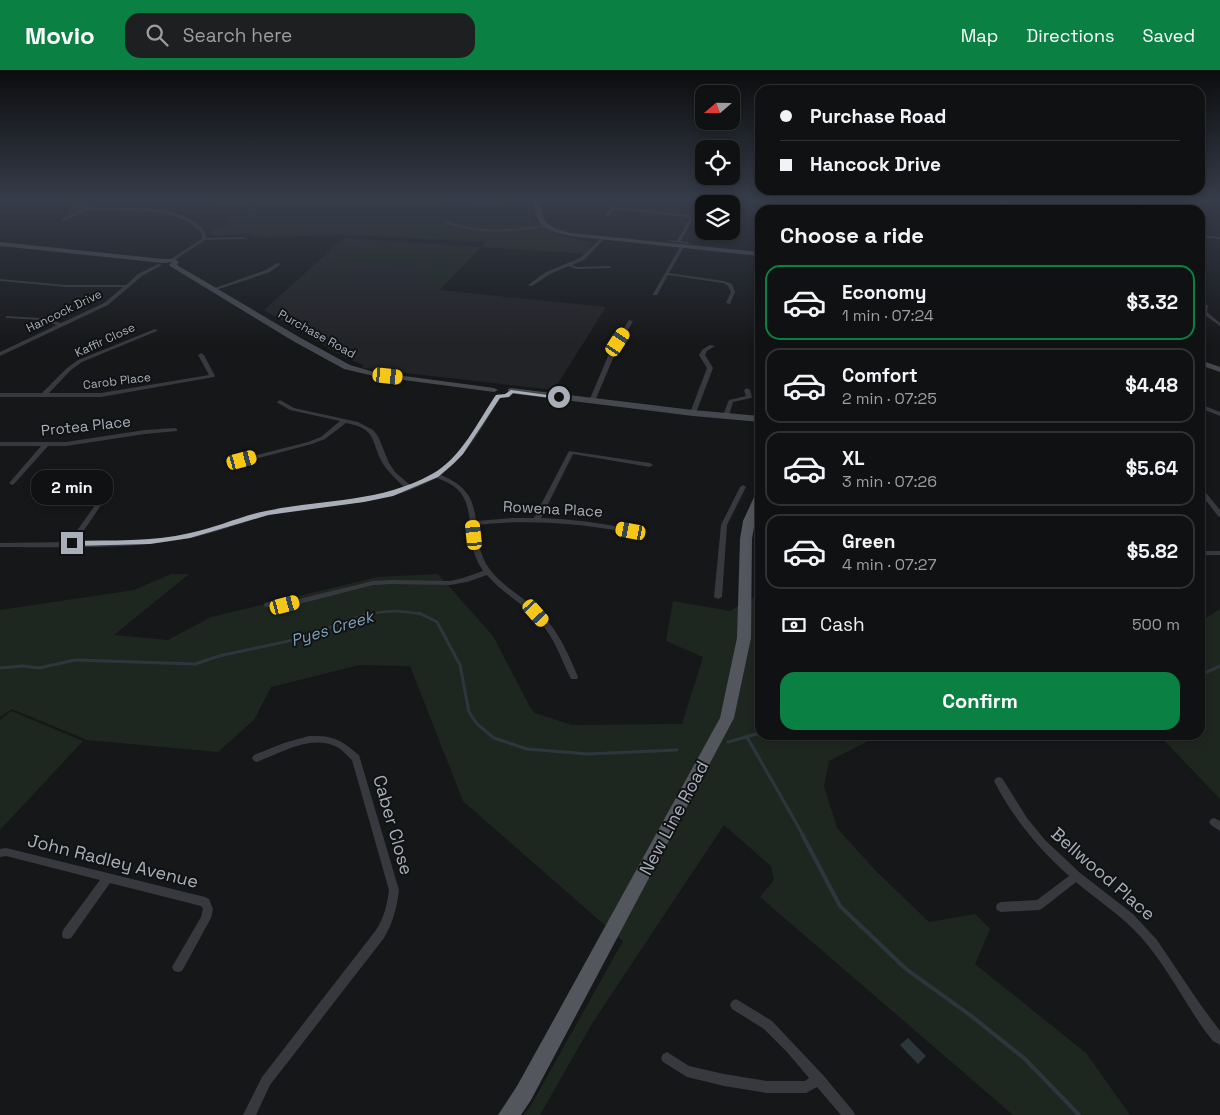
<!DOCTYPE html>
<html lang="en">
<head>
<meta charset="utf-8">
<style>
	body { margin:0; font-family:"Space Grotesk",sans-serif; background:#1e1f21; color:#f1f3f6; height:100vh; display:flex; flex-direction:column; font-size:19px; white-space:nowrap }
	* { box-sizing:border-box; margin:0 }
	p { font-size:16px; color:#9c9da0 }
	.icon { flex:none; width:28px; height:28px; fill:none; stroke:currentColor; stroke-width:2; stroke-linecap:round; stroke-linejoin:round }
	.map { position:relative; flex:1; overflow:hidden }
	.panel { position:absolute; left:755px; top:135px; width:450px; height:535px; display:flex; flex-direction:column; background:#101113; border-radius:15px; box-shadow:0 2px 8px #0003,0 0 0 1px #303133 }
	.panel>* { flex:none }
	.guide { position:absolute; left:755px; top:15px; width:450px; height:110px; border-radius:15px; box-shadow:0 2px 8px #0003,0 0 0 1px #303133; display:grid; align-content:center; height:110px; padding:0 25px; background:#101113 }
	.needle { width:32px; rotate:250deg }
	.buttons { position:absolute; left:695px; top:15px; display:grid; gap:10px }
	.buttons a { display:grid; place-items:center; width:45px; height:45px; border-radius:10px; background:#101113; box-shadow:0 2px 8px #0003,0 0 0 1px #303133; font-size:25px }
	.end { position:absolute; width:22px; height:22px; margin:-11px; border:6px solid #a8afb9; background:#111; box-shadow:0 0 0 2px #111 }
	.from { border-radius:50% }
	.bubble { position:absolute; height:35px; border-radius:15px; background:#101113; box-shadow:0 2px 8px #0003,0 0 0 1px #303133; font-size:16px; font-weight:800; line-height:35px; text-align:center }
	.car { position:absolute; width:15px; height:30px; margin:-15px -8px; border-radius:6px; box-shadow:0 0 4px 1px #0007; background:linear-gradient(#f5c518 24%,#345 0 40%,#f5c518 0 76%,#345 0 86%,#f5c518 0) }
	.guide b { display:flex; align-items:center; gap:18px; height:48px; font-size:19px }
	.guide b+b { border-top:1px solid #303133 }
	.guide i { width:12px; height:12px; background:#f1f3f6 }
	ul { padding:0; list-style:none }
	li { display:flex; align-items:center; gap:15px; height:75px; margin:0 10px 8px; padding:0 15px; border:2px solid #303133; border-radius:15px }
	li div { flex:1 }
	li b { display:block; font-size:19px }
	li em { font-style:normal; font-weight:800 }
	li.selected { border-color:#0b8043 }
	li>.icon { width:45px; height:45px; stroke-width:1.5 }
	h2 { padding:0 25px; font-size:22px; line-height:60px }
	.pay { display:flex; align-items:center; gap:12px; height:55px; padding:0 25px; font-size:19px }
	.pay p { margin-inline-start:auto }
	.primary-button { display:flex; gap:10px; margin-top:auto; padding:10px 25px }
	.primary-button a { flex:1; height:58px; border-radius:15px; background:#0b8043; color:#fff; font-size:20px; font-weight:800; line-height:58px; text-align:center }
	header { display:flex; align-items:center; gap:30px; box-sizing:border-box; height:70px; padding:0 25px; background:#0b8043; color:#fff }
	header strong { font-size:24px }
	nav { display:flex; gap:28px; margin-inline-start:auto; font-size:18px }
	.search { width:350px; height:45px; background:#1e1f21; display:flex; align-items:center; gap:12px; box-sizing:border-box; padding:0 18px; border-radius:15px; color:#9c9da0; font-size:19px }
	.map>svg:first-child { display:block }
	.built { fill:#222326 }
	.green { fill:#1e271f }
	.water { fill:#2c373d }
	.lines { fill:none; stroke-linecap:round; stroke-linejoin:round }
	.stream-far2 { stroke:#2c373d; stroke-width:2.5 }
	.stream-far1 { stroke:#2c373d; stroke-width:3 }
	.stream { stroke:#2c373d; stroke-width:4 }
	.minor { fill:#37393e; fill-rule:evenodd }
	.secondary { fill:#45484e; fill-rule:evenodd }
	.primary { fill:#53565d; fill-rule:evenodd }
	.route { fill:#a8afb9 }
	.labels { text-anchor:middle; stroke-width:4; stroke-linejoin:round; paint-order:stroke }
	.far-street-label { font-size:12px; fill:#a8afb9; stroke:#111214 }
	.street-label { font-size:15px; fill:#a8afb9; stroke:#111214 }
	.water-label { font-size:16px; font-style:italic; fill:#7ea0b5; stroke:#111214 }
	.near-street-label { font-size:18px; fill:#a8afb9; stroke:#111214 }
</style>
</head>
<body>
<header>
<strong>Movio</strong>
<div class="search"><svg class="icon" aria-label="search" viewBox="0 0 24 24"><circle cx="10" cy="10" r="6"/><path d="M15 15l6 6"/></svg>Search here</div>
<nav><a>Map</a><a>Directions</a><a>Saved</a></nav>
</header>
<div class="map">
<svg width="1220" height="1045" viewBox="0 0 1220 1045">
	<rect width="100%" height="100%" fill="#161719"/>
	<!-- built -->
	<path class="built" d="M435,130H529V131L445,134Z
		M344,168L481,177L440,220L606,237L554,320L362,298L363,295L342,286L264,240Z"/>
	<!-- green -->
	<path class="green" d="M204,130H435L445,134L529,131L530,145C546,164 569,168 593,172L585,184L481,177L485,172L348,165L267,167L253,166L246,163L215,166L211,165L210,159L230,154L214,135Z
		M396,173L430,178L416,196L342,193L360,174Z
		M434,177L478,178L438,218L433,203H424Z
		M760,469V665H899L870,670L829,691L824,716L837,758L875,800L929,852L975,844L990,859L975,894L1086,983L1130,1045H1013L760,827L774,810L771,796L724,755L593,952L540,1045H523L530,1037L623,871L463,731L410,596L359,595L271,617L254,650L218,682L87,670L12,639L0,647V540L134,520L171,504H189L114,565L168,570L211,547L378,507L438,504L493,566L531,639L535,643L572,655L682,654L703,587L666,571L673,531L730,541L755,527L757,471Z
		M1220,539V729L1159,665H1200V552Z
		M11,641L83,671L0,760V650Z"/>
	<!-- water -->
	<path class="water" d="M908,968L926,986L918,994L900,975Z"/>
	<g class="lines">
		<!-- stream-far2 -->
		<path class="stream-far2" d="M365,545C385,540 405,540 424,545"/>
		<!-- stream-far1 -->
		<path class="stream-far1" d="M419,543L437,552L460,595L469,642L477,654L494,668L527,679L588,684L677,680
			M0,598L23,596L39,598L75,590L195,594L219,586L298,569L370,543
			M1200,605L1220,596
			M747,667L803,765
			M728,672L760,663"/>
		<!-- stream -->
		<path class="stream" d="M802,764L840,836L906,899L970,945L1025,989L1079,1045"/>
		<!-- minor -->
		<path class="minor" d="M11,130H42L40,131H13Z
			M55,130C67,129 79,138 91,135L92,137C120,138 171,136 194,151C198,154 202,159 205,162L206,168L243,167L245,168L243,169L205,170L173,191L171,190V189L202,169V163L190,153L174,146L156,142L89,139L63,151H62V149L84,138L72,136Z
			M619,130H623L616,137L690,145L693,149L681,171L690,173L688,174L667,171L669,170L677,171L689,149L688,147L614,139L608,146H606V144Z
			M732,130H736L760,141V143Z
			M813,130H818L778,140H771Z
			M914,130H918C909,136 897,140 886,140L908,133Z
			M966,130H971L988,134L986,135Z
			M1079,130L1137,131L1136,130H1140L1162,140H1157L1142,133L1081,131Z
			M446,151C481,162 511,161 547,154L549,155C542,158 534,159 526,160C499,163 471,163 445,153L444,152Z
			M1200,165L1220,167V169L1200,167Z
			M600,169L603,170L584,190L572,195L577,197L609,196L611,197V198L576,199L569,196L550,204L532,216L528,215L546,202L580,188Z
			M682,176L684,177L669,203L724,211L732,214L735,222L730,234L726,233L731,222L728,216L723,213L668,205L657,225H653V224L680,177Z
			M277,193L281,194L270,202L216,220L212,219L266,200Z
			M158,194L162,195L142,206L108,235L0,286V282L57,255L39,250L8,248H6V246L39,248L61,253L104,233L123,217H66L0,211V209L66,215H126L138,204Z
			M1204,235H1208L1207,242L1220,253V256L1202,243Z
			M629,250L633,251L617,279L595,331L592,333L590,332L589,331L611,279Z
			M155,259L157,260V261L82,292L71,300L49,323H101L209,305L198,285L201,283L204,285L215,306L214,307L101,327H0V323H42L67,298L78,290Z
			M710,275L715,276L707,281L705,285L713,298L696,343L693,345L691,344L690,343L707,298L699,285L703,279Z
			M747,318L750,320L752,327L751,328L733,332L729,345L728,346H724L723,345L729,330L746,326L744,320Z
			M498,324L501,326C484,354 468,385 441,405C464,415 473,425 476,451L512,448H534L569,381L650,393L653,395L650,397L573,384L541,448C572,449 603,453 633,460L634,461L633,462L631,463C580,453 529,449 476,455C478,465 478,475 482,485C492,513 525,526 544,547C560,564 569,586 578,607L577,609H571C561,589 555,568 539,551C524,534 502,523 487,505L467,512L450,515L392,514L373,515L295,535L281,537H265L264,535L265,533L268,532L295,530L373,511L392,510L450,511L463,508L483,501C478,493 474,485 472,475C469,458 472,437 460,422C454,415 445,411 437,408C425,413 414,419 402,423C364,435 324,435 285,442C253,447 222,462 190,468C128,480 63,477 0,477V473L69,472L105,421L107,420L110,422L76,472C117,472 160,471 201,461C228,455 254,444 281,439C322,431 365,431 404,417C397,410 389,403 383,394C370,371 378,359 346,353L325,369L312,374L243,392L240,390L241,389L308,372L321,367L340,351L290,340L278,333L277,332L280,330L294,338L358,352L373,360L378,366L389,393L395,402L410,415C454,400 472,363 495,326Z
			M1200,334L1220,342V346L1200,338Z
			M175,358L177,359V361L145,364L66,376H48L14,414L12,415L9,413L10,412L41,376H0V372H66L145,360Z
			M743,415L746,417L727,455L722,527L718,529L714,527L721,455L740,417Z
			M1200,417L1202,418L1220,440V447L1218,446L1200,423Z
			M1200,481H1220V485H1200Z
			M309,666C334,665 341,670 359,685L399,820C397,837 393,853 384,868L270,1015L256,1045H243L262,1007L376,860C384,848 387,835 389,820L352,690C347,686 343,680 337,677C311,664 281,683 257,692L254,691L252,688L254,685L284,673Z
			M999,707L1002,708L1027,748L1045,770L1079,802L1133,844L1157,870L1200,934L1220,961V975L1213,971L1205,961C1183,930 1166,895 1140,866C1121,845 1097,830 1076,812L1043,838L1039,840L1001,842L997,840L996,837L997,834L1001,832L1037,830L1069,806C1038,778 1013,748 994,711L996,708Z
			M1214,748L1220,751V761L1211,755L1209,752L1211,749Z
			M6,778L205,827L209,829L213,839L211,848L182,901L178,902L174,901L172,897L201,847L203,839L201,836L110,813L71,868L67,869L63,868L62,864L63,860L100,810L6,786L0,787V779Z
			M736,929L772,951L823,1005L853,1041L855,1045H841L817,1017L806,1023H767L724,1016L687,1007L663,992L661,988L663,984L667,982L689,996L724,1004L767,1011H805L809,1008L787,982L764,959L732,939L730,935L732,931Z"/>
		<!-- secondary -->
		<path class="secondary" d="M533,130H539C542,154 548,157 571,163L760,182V186L570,166C545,160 536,157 533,130Z
			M0,172L163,189H175L179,192L177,195L299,267L350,295L374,302L494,318L498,320L494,322L374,306L344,299L293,271L170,196L169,195L172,192L163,193L0,176Z
			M1200,290L1220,297V302L1200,295Z
			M511,318L693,340L760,346V352L693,346L508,323V319Z"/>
		<!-- primary -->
		<path class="primary" d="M1002,130H1008L998,140H991Z
			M760,422V438L755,451L752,469L751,568L734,648L531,1030L521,1045H498L517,1016L552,953L720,648L737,568L740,469L743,451L755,425Z"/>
	</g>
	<!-- sky -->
	<linearGradient id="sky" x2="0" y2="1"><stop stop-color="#0c0d0e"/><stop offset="0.47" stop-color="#363c49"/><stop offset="1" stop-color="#363c49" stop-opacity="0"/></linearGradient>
	<rect width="1220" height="276" fill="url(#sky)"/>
	<!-- route -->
	<path class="route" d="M511,320L562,327L559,329L513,323L509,327L500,328L463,384L453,394L438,407L393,426L364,432L268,445L190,468L150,474L72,476L69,473L72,471C111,470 152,472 190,463C216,458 240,446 266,441C323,429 380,433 432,404C461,389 478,351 496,325L505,324Z"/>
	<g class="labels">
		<!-- far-street labels -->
		<g class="far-street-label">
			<text transform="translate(64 241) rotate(-26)" y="4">Hancock Drive</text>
			<text transform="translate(317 264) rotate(29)" y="4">Purchase Road</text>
			<text transform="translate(105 270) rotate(-25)" y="4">Kaffir Close</text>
			<text transform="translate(117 311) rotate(-7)" y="4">Carob Place</text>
		</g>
		<!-- street labels -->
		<g class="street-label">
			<text transform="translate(86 356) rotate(-6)" y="5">Protea Place</text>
			<text transform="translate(553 439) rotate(3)" y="5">Rowena Place</text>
		</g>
		<!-- water labels -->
		<g class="water-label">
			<text transform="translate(332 558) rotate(-17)" y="6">Pyes Creek</text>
		</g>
		<!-- near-street labels -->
		<g class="near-street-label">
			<text transform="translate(674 748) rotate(-62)" y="6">New Line Road</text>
			<text transform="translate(393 755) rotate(74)" y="6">Caber Close</text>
			<text transform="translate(113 791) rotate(14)" y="6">John Radley Avenue</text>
			<text transform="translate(1103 804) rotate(41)" y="6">Bellwood Place</text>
		</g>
	</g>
</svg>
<div class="buttons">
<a><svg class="needle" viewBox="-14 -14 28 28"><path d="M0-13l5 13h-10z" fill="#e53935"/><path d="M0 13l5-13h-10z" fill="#9c9da0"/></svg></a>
<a><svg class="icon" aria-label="locate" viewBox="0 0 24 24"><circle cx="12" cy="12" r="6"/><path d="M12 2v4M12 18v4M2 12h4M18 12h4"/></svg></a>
<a><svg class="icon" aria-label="layers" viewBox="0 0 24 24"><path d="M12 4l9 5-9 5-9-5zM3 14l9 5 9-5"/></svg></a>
</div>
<i class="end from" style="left:559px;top:327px"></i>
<i class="end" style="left:72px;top:473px"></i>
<div class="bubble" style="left:31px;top:400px;width:82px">2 min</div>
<i class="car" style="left:618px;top:272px;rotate:33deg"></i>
<i class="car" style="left:388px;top:306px;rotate:96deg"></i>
<i class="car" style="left:242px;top:390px;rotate:75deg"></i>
<i class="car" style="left:631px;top:461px;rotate:281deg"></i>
<i class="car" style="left:474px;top:465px;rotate:354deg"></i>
<i class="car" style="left:285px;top:535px;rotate:75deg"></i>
<i class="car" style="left:536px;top:543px;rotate:138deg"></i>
<div class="guide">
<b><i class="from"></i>Purchase Road</b>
<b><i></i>Hancock Drive</b>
</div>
<section class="panel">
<h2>Choose a ride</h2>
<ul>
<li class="selected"><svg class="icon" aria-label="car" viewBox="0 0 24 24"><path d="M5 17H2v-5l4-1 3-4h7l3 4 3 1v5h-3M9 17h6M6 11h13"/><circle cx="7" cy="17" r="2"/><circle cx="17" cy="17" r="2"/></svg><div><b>Economy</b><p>1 min · 07:24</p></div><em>$3.32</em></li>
<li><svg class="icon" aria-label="car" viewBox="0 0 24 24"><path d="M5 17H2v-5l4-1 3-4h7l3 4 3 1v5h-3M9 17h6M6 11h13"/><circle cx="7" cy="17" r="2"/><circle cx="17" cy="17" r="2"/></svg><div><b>Comfort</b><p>2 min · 07:25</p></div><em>$4.48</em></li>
<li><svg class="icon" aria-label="car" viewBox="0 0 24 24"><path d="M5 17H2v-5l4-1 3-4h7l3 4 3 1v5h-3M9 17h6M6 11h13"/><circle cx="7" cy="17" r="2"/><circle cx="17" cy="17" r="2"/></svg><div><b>XL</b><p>3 min · 07:26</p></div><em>$5.64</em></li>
<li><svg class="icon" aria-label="car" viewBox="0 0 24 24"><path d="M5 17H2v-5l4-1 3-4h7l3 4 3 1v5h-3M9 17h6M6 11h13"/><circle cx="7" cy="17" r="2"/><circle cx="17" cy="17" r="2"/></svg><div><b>Green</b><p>4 min · 07:27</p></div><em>$5.82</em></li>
</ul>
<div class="pay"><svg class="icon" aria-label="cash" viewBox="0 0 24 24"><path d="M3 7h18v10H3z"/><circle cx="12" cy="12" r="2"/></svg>Cash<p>500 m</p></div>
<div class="primary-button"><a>Confirm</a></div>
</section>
</div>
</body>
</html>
